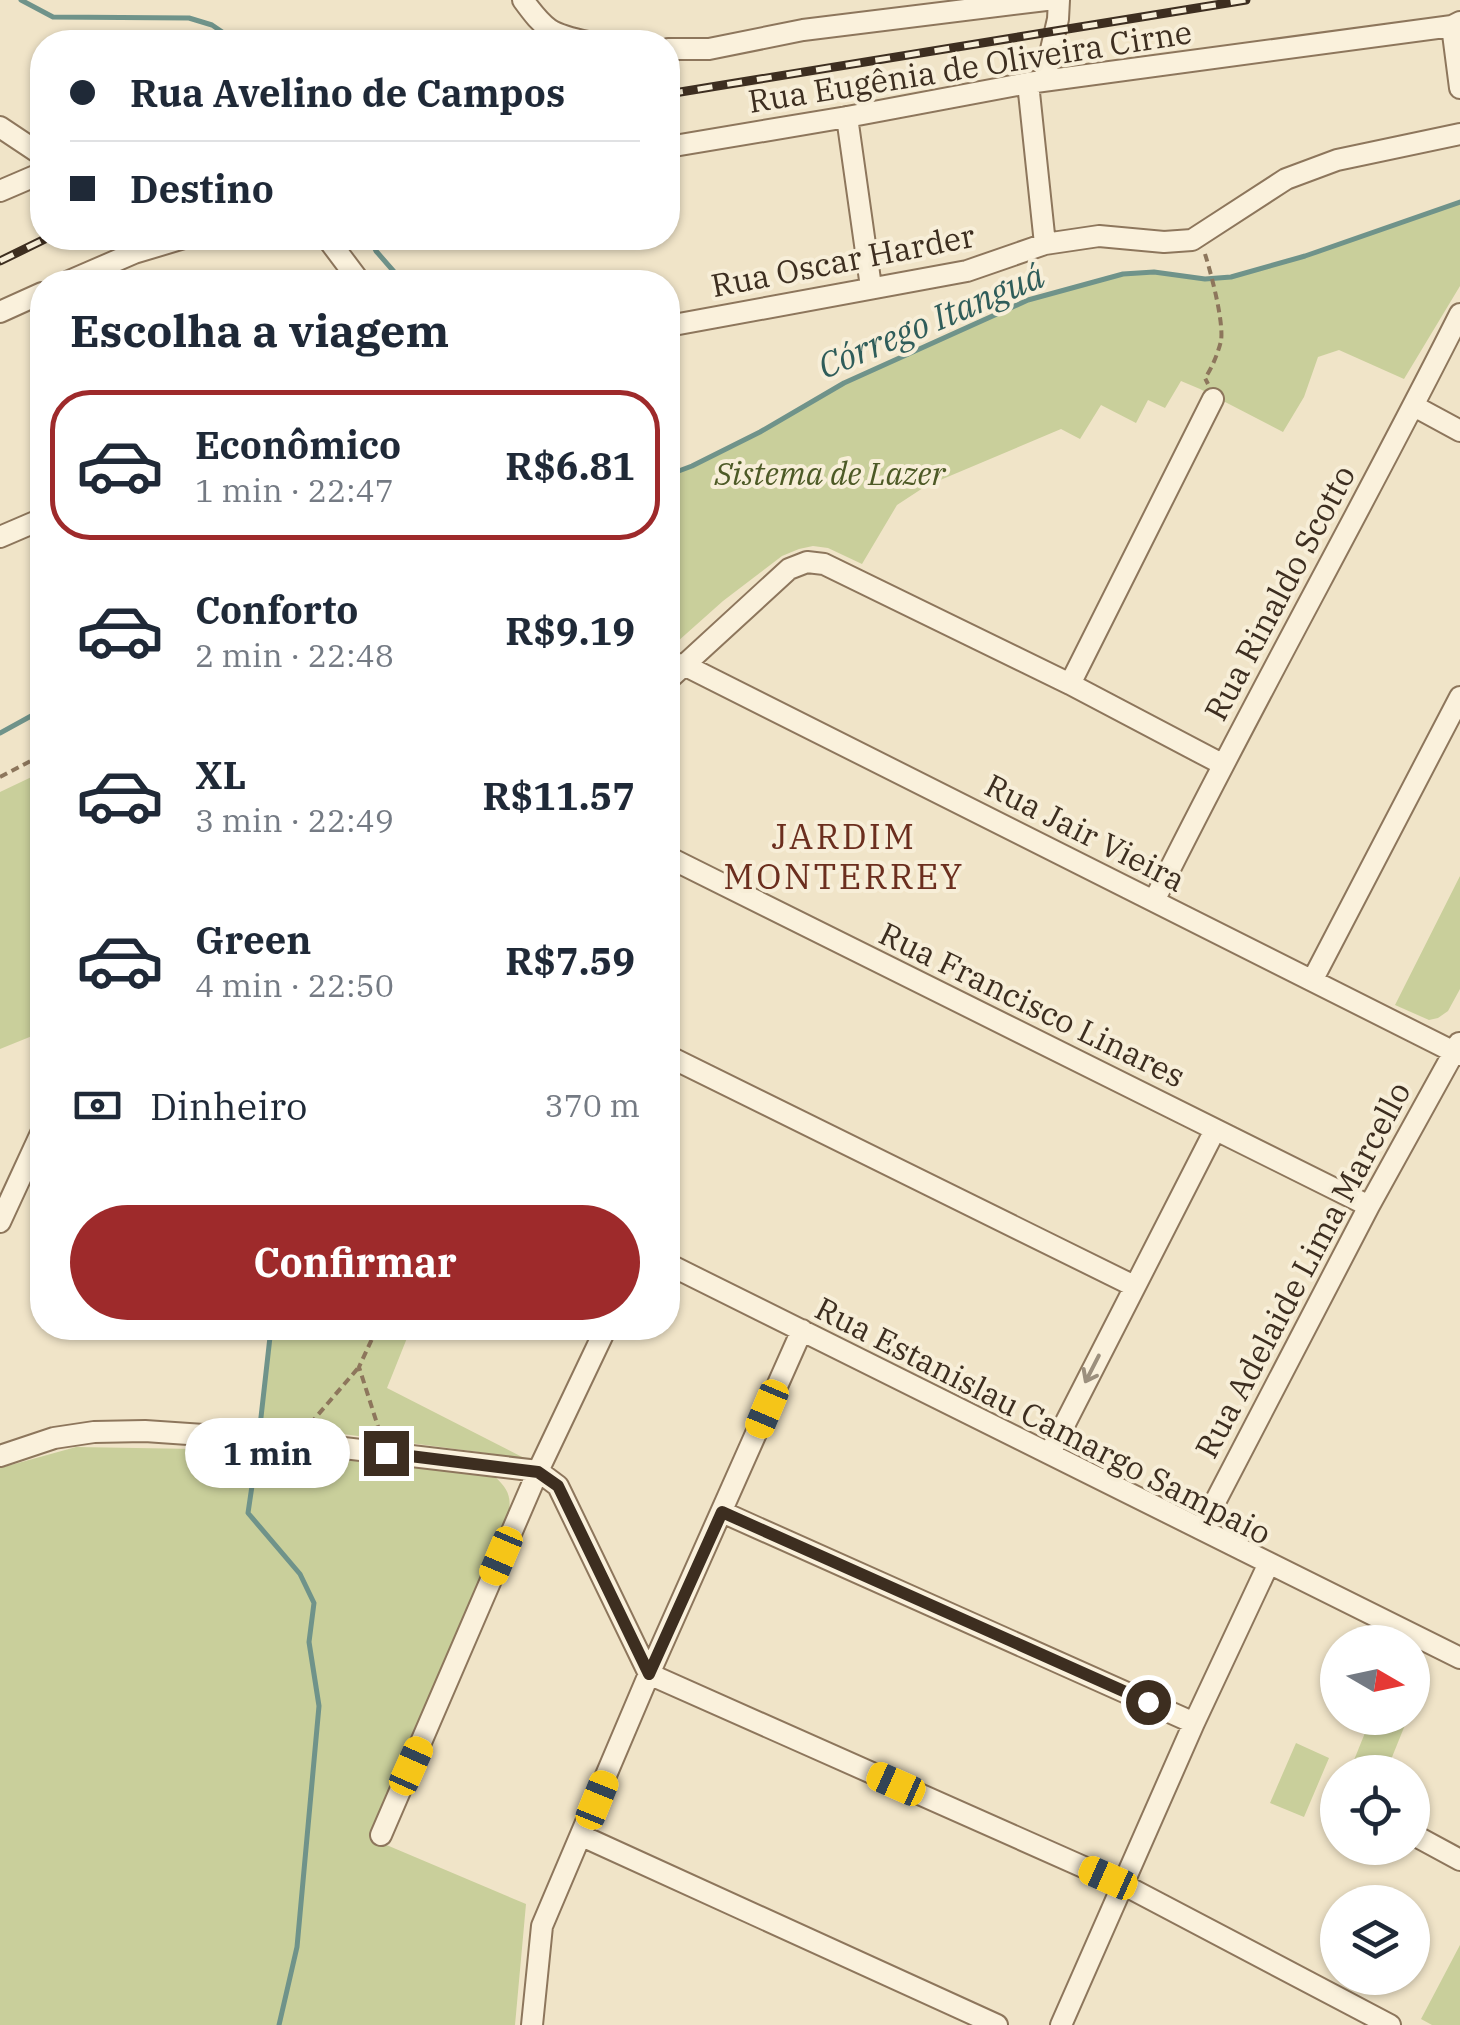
<!DOCTYPE html>
<html lang="pt">
<head>
<meta charset="utf-8">
<style>
	body { margin:0; font-family:"IBM Plex Serif",serif; background:#f2f2f3; color:#1f2937; height:100vh; display:flex; flex-direction:column; font-size:38px; white-space:nowrap }
	* { box-sizing:border-box; margin:0 }
	p { font-size:32px; color:#747a83 }
	.icon { flex:none; width:55px; height:55px; fill:none; stroke:currentColor; stroke-width:2; stroke-linecap:round; stroke-linejoin:round }
	.map { position:relative; flex:1; overflow:hidden }
	.details { position:absolute; left:30px; top:270px; width:650px; height:1070px; display:flex; flex-direction:column; background:#fff; border-radius:40px; box-shadow:0 2px 8px #0004 }
	.details>* { flex:none }
	.top-card { position:absolute; left:30px; top:30px; width:650px; height:220px; border-radius:40px; box-shadow:0 2px 8px #0004; display:grid; align-content:center; height:220px; padding:0 40px; background:#fff }
	.needle { width:65px; rotate:99deg }
	.tools { position:absolute; left:1320px; top:1625px; display:grid; gap:20px }
	.tools a { display:grid; place-items:center; width:110px; height:110px; border-radius:50%; background:#fff; box-shadow:0 2px 8px #0004; font-size:50px }
	.end { position:absolute; width:45px; height:45px; margin:-22px; border:12px solid #3d2e20; background:#fff; box-shadow:0 0 0 5px #fff }
	.from { border-radius:50% }
	.bubble { position:absolute; height:70px; border-radius:35px; background:#fff; box-shadow:0 2px 8px #0004; font-size:32px; font-weight:700; line-height:70px; text-align:center }
	.car { position:absolute; width:30px; height:60px; margin:-30px -15px; border-radius:12px; box-shadow:0 0 8px 2px #0007; background:linear-gradient(#f5c518 24%,#345 0 40%,#f5c518 0 76%,#345 0 86%,#f5c518 0) }
	.top-card b { display:flex; align-items:center; gap:35px; height:95px; font-size:38px }
	.top-card b+b { border-top:2px solid #e0e1e3 }
	.top-card i { width:25px; height:25px; background:#1f2937 }
	ul { padding:0; list-style:none }
	li { display:flex; align-items:center; gap:30px; height:150px; margin:0 20px 15px; padding:0 20px; border:5px solid transparent; border-radius:40px }
	li div { flex:1 }
	li b { display:block; font-size:38px }
	li em { font-style:normal; font-weight:700 }
	li.selected { border-color:#9e2a2b }
	li>.icon { width:90px; height:90px; stroke-width:1.5 }
	h2 { padding:0 40px; font-size:45px; line-height:120px }
	.pay { display:flex; align-items:center; gap:25px; height:110px; padding:0 40px; font-size:38px }
	.pay p { margin-inline-start:auto }
	.button { display:flex; gap:20px; margin-top:auto; padding:20px 40px }
	.button a { flex:1; height:115px; border-radius:60px; background:#9e2a2b; color:#fff; font-size:40px; font-weight:700; line-height:115px; text-align:center }
	.map>svg:first-child { display:block }
	.green { fill:#c9cf9b }
	.lines { fill:none; stroke-linecap:round; stroke-linejoin:round }
	.stream { stroke:#6f938a; stroke-width:5 }
	.minor-casing { stroke:#8d765c; stroke-width:24 }
	.path { stroke:#8d765c; stroke-width:4; stroke-dasharray:8 5; stroke-linecap:butt }
	.minor { stroke:#faf1dc; stroke-width:20 }
	.rail-casing { stroke:#3d2e20; stroke-width:9 }
	.rail { stroke:#f7eed8; stroke-width:5; stroke-dasharray:15; stroke-linecap:butt }
	.oneway { stroke:#9c907e }
	.route { stroke:#3d2e20; stroke-width:12 }
	.labels { text-anchor:middle; stroke-width:8; stroke-linejoin:round; paint-order:stroke }
	.street-label { font-size:32px; fill:#3d2e20; stroke:#f7eed8 }
	.park-label { font-size:32px; font-style:italic; fill:#4d5a26; stroke:#f7eed8 }
	.water-label { font-size:35px; font-style:italic; fill:#2f5d5a; stroke:#f7eed8 }
	.neighbourhood-label { font-size:35px; letter-spacing:2.5px; fill:#6b2e1e; stroke:#f7eed8 }
</style>
</head>
<body>
<div class="map">
<svg width="1460" height="2025" viewBox="0 0 1460 2025">
	<rect width="100%" height="100%" fill="#f0e4c8"/>
	<!-- green -->
	<path class="green" d="M1460,202V286L1404,379L1339,350L1318,357L1304,397L1283,432L1200,389L1181,381L1165,408L1148,400L1136,423L1101,405L1080,439L1061,429L926,486L897,505L862,564L828,548L813,546L799,549L782,556L723,601L668,650V475L692,466L760,432L844,383L1028,300L1123,274L1154,272L1205,279L1231,277L1305,256Z
		M42,772V1032L0,1049V792Z
		M1460,876V989L1448,1011L1438,1018L1429,1020L1395,1005Z
		M271,1328H411L387,1388L524,1458L260,1423Z
		M76,1447L257,1450L494,1476C509,1489 512,1498 508,1517L370,1838L526,1904L515,2025H0V1468Z
		M1371,1718H1402L1407,1720L1386,1772H1371L1352,1765Z
		M1296,1743L1329,1758L1304,1817L1270,1803Z
		M1460,1945V2025H1432L1421,2019Z"/>
	<g class="lines">
		<!-- stream -->
		<path class="stream" d="M21,0L53,17L189,18L212,25L237,42
			M370,238L376,251L403,282
			M668,475L692,466L760,432L844,383L1028,300L1123,274L1154,272L1205,279L1231,277L1305,256L1460,202
			M0,733L42,710
			M259,1435L271,1328
			M258,1445L248,1513L300,1574L314,1603L309,1642L319,1706L297,1947L279,2025"/>
		<defs>
			<path id="minor" d="M523,0C545,30 550,34 588,42
				M1452,26L1460,88
				M668,49H709L803,30L1046,0
				M1044,80L1058,19L1059,0
				M847,117L871,287
				M0,127L42,155
				M668,147L847,117L1028,83L1452,26L1460,22
				M0,191L42,173
				M327,238L360,282
				M1045,244L1099,236L1164,242L1192,240L1286,179L1337,160L1460,134
				M67,282L134,253L184,238
				M0,312L42,293
				M668,326L967,271L1045,244L1028,83
				M1414,406L1460,431
				M0,537L42,519
				M682,664L1460,1055
				M668,680L789,569L807,562L824,564L1070,684L1222,764
				M1070,684L1213,399
				M668,857L1369,1206
				M1154,901C1252,703 1361,511 1460,314
				M1313,979L1460,697
				M668,1056L1134,1286
				M0,1222L42,1131
				M668,1264L1460,1658
				M1050,1453L1215,1130
				M0,1456L54,1438L94,1432L145,1431L276,1440L538,1471L558,1486L649,1674L1124,1885L1390,2025
				M722,1512L1194,1723
				M1201,1529L1369,1206L1459,1043
				M1412,1834L1460,1860
				M381,1835L538,1471L606,1328
				M582,1836L997,2025
				M532,2025L542,1926L649,1674L802,1330
				M1061,2025L1194,1723L1269,1563"/>
		</defs>
		<!-- minor casing -->
		<use href="#minor" class="minor-casing"/>
		<!-- path -->
		<path class="path" d="M1205,254C1211,273 1224,322 1221,341C1218,353 1212,368 1205,378L1208,384
			M0,777L42,755
			M377,1328L359,1367L381,1436
			M310,1424L359,1367"/>
		<!-- minor -->
		<use href="#minor" class="minor"/>
		<defs>
			<path id="rail" d="M668,94L1246,0
				M0,261L47,238"/>
		</defs>
		<!-- rail casing -->
		<use href="#rail" class="rail-casing"/>
		<!-- rail -->
		<use href="#rail" class="rail"/>
	</g>
	<!-- one-way arrows -->
	<defs><path id="oneway-shaft" d="M-6 0H5M1.5-3L5.5 0L1.5 3" fill="none" stroke-width="1.6" stroke-linecap="round" stroke-linejoin="round" transform="scale(2.5)"/></defs>
	<use class="oneway" href="#oneway-shaft" transform="translate(1092 1369) rotate(117)"/>
	<g class="lines">
		<!-- route -->
		<path class="route" d="M386,1453L538,1472L558,1486L649,1674L722,1512L1148,1702"/>
	</g>
	<g class="labels">
		<!-- street labels -->
		<g class="street-label">
			<text transform="translate(970 67) rotate(-9)" y="11">Rua Eugênia de Oliveira Cirne</text>
			<text transform="translate(843 261) rotate(-11)" y="11">Rua Oscar Harder</text>
			<text transform="translate(1280 593) rotate(-62)" y="11">Rua Rinaldo Scotto</text>
			<text transform="translate(1085 833) rotate(27)" y="11">Rua Jair Vieira</text>
			<text transform="translate(1032 1005) rotate(26)" y="11">Rua Francisco Linares</text>
			<text transform="translate(1303 1270) rotate(-62)" y="11">Rua Adelaide Lima Marcello</text>
			<text transform="translate(1043 1421) rotate(27)" y="11">Rua Estanislau Camargo Sampaio</text>
		</g>
		<!-- park labels -->
		<g class="park-label">
			<text x="830" y="485">Sistema de Lazer</text>
		</g>
		<!-- water labels -->
		<g class="water-label">
			<text transform="translate(931 321) rotate(-23)" y="12">Córrego Itanguá</text>
		</g>
		<!-- neighbourhood labels -->
		<g class="neighbourhood-label">
			<text x="844" y="849">JARDIM<tspan x="844" dy="40">MONTERREY</tspan></text>
		</g>
	</g>
</svg>
<div class="tools">
<a><svg class="needle" viewBox="-14 -14 28 28"><path d="M0-13l5 13h-10z" fill="#e53935"/><path d="M0 13l5-13h-10z" fill="#747a83"/></svg></a>
<a><svg class="icon" aria-label="locate" viewBox="0 0 24 24"><circle cx="12" cy="12" r="6"/><path d="M12 2v4M12 18v4M2 12h4M18 12h4"/></svg></a>
<a><svg class="icon" aria-label="layers" viewBox="0 0 24 24"><path d="M12 4l9 5-9 5-9-5zM3 14l9 5 9-5"/></svg></a>
</div>
<i class="end from" style="left:1148px;top:1702px"></i>
<i class="end" style="left:386px;top:1453px"></i>
<div class="bubble" style="left:185px;top:1418px;width:165px">1 min</div>
<i class="car" style="left:767px;top:1409px;rotate:203deg"></i>
<i class="car" style="left:501px;top:1556px;rotate:203deg"></i>
<i class="car" style="left:411px;top:1766px;rotate:24deg"></i>
<i class="car" style="left:896px;top:1784px;rotate:294deg"></i>
<i class="car" style="left:597px;top:1800px;rotate:22deg"></i>
<i class="car" style="left:1108px;top:1878px;rotate:294deg"></i>
<div class="top-card">
<b><i class="from"></i>Rua Avelino de Campos</b>
<b><i></i>Destino</b>
</div>
<section class="details">
<h2>Escolha a viagem</h2>
<ul>
<li class="selected"><svg class="icon" aria-label="car" viewBox="0 0 24 24"><path d="M5 17H2v-5l4-1 3-4h7l3 4 3 1v5h-3M9 17h6M6 11h13"/><circle cx="7" cy="17" r="2"/><circle cx="17" cy="17" r="2"/></svg><div><b>Econômico</b><p>1 min · 22:47</p></div><em>R$6.81</em></li>
<li><svg class="icon" aria-label="car" viewBox="0 0 24 24"><path d="M5 17H2v-5l4-1 3-4h7l3 4 3 1v5h-3M9 17h6M6 11h13"/><circle cx="7" cy="17" r="2"/><circle cx="17" cy="17" r="2"/></svg><div><b>Conforto</b><p>2 min · 22:48</p></div><em>R$9.19</em></li>
<li><svg class="icon" aria-label="car" viewBox="0 0 24 24"><path d="M5 17H2v-5l4-1 3-4h7l3 4 3 1v5h-3M9 17h6M6 11h13"/><circle cx="7" cy="17" r="2"/><circle cx="17" cy="17" r="2"/></svg><div><b>XL</b><p>3 min · 22:49</p></div><em>R$11.57</em></li>
<li><svg class="icon" aria-label="car" viewBox="0 0 24 24"><path d="M5 17H2v-5l4-1 3-4h7l3 4 3 1v5h-3M9 17h6M6 11h13"/><circle cx="7" cy="17" r="2"/><circle cx="17" cy="17" r="2"/></svg><div><b>Green</b><p>4 min · 22:50</p></div><em>R$7.59</em></li>
</ul>
<div class="pay"><svg class="icon" aria-label="cash" viewBox="0 0 24 24"><path d="M3 7h18v10H3z"/><circle cx="12" cy="12" r="2"/></svg>Dinheiro<p>370 m</p></div>
<div class="button"><a>Confirmar</a></div>
</section>
</div>
</body>
</html>
